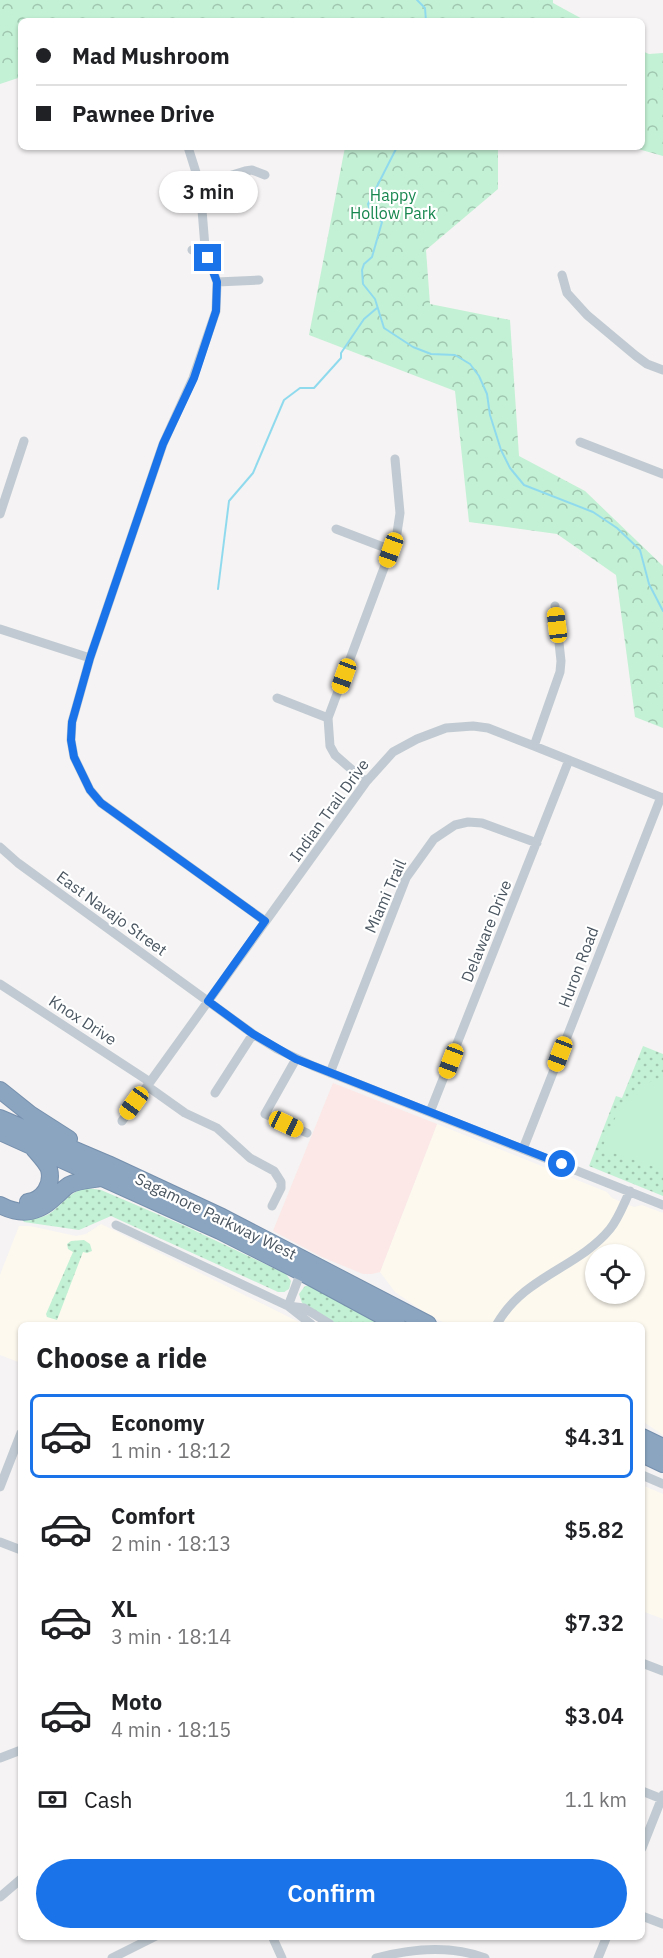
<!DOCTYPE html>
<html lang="en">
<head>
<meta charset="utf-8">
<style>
	body { margin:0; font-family:"IBM Plex Sans",sans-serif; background:#f2f2f2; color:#202124; height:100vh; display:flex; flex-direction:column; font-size:22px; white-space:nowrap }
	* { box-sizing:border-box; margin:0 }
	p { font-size:20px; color:#757577 }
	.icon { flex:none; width:33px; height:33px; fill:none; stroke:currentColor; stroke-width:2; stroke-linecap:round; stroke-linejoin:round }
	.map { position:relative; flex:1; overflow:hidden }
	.side { position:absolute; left:18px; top:1322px; width:627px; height:618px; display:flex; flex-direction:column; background:#fff; border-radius:9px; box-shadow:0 2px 4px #0004 }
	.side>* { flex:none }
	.banner { position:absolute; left:18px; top:18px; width:627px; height:132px; border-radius:9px; box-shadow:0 2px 4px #0004; display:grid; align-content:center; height:132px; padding:0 18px; background:#fff }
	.fabs { position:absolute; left:585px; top:1244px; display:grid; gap:12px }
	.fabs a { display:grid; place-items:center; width:60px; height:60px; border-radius:50%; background:#fff; box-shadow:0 2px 4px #0004; font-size:30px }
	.end { position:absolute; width:27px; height:27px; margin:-14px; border:8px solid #1a73e8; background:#fff; box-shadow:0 0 0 3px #fff }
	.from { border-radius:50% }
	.bubble { position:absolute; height:42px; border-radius:21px; background:#fff; box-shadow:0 2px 4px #0004; font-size:20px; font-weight:600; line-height:42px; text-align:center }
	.car { position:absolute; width:18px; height:36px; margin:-18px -9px; border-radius:8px; box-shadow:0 0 4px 2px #0007; background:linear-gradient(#f5c518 24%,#345 0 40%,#f5c518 0 76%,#345 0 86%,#f5c518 0) }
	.banner b { display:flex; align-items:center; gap:21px; height:57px; font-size:22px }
	.banner b+b { border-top:2px solid #e0e0e0 }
	.banner i { width:15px; height:15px; background:#202124 }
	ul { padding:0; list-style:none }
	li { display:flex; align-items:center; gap:18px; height:84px; margin:0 12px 9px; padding:0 6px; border:3px solid transparent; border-radius:9px }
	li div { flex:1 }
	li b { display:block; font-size:22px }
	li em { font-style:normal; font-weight:600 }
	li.current { border-color:#1a73e8 }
	li>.icon { width:54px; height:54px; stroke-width:1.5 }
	h2 { padding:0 18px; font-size:27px; line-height:72px }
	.pay { display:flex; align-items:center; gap:15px; height:66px; padding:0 18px; font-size:22px }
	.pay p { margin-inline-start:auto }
	.action { display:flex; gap:12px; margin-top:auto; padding:12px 18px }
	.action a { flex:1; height:69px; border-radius:36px; background:#1a73e8; color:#fff; font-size:24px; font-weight:600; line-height:69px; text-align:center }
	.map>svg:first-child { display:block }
	.commercial { fill:#fdf9ef; fill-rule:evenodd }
	.medical { fill:#fce8e6 }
	.grass { fill:url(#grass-dots) }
	.park { fill:url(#park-crowns) }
	.pitch { fill:#c3f1d5 }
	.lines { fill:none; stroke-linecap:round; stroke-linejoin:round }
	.stream { stroke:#90daee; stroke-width:2 }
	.highway-casing { stroke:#7690ad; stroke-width:18 }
	.street { stroke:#c1cad2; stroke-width:9 }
	.highway { stroke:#8ba5c1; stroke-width:16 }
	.route { stroke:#1a73e8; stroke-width:8 }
	.labels { text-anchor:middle; stroke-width:4.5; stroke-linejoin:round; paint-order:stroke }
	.park-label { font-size:16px; fill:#17864f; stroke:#fff }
	.street-label { font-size:16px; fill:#4a5661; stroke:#fff }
</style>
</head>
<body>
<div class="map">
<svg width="663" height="1958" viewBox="0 0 663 1958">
	<defs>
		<pattern id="grass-dots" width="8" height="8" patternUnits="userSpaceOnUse" patternTransform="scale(1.5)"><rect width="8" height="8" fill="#c3f1d5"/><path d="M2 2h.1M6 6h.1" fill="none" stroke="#a0c6b0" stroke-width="1.8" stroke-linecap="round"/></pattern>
		<pattern id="park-crowns" width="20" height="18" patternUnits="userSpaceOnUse" patternTransform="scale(1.5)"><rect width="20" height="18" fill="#c3f1d5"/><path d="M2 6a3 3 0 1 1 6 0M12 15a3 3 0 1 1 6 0" fill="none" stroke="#a0c6b0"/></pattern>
	</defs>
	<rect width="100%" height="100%" fill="#f5f3f3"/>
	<!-- commercial -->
	<path class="commercial" d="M437,1124L607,1192L612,1198L634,1207L642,1205L663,1213V1435L642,1421V1324H448L433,1318L395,1292L380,1272ZM596,1254H634V1293H596Z
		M101,1224L303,1324H21V1363L0,1355V1275L19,1226H30L76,1236L86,1234Z
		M642,1485L663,1494V1619L642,1611Z"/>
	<!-- medical -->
	<path class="medical" d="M333,1083L437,1124L380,1272L372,1274H363L322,1257L273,1231Z"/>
	<!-- grass -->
	<path class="grass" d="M643,1046L663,1054V1196L589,1166L616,1096L622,1098Z
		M88,1188L101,1190L185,1226L286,1274L291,1281L289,1289L284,1292H278L111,1216L79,1230L24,1222L22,1219C30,1219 39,1219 47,1215C62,1207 69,1190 88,1188Z
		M84,1240L90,1244L92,1251L87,1253L83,1252L57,1320L47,1317L46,1314L73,1252L68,1249L67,1244L71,1241Z
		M305,1286H311L380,1324H337L302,1303L299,1294Z"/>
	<!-- park -->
	<path class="park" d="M0,0H553V3L586,21H21V77L0,84Z
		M642,51L649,54L663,53V156L631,147H642Z
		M345,147H498V189L426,250L430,304L510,320L519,456L585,491L663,566V728L635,717L616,575L557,534L469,522L455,391L309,335Z"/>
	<!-- pitch -->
	<path class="pitch" d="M663,1078V1170L602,1149C614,1118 626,1086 663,1078Z"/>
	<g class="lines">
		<!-- stream -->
		<path class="stream" d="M417,0L425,8L426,21
			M397,147L368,204L370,211L382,222L372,257L364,264L362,270L363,284L375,299L384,328L413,347L431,354L455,355L470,364L479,376L487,394L490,415L501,450L510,468L524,485L593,512L617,528L640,550L649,584L663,611
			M218,589L229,501L253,473L284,400L300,388H314L341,358V353L364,319L377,308"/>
		<defs>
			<path id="highway" d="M0,1090L30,1114L69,1139
				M0,1118L108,1164L222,1217L428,1324
				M0,1132L220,1231L301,1272L397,1324
				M28,1202C43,1200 53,1185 49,1169C46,1162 39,1155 34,1149
				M0,1205C21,1216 38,1214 55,1197C60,1193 64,1188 69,1185C79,1180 91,1180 101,1178
				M642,1437L663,1447
				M642,1454L663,1464"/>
		</defs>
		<!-- highway casing -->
		<use href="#highway" class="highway-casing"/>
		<!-- street -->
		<path class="street" d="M188,147L200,185L205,247L217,282L216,311L193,378L163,444L90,658L72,722L71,740L74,757L90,790L101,803L265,921
			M200,185L245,171L252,170L265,175
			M192,250L205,247
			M562,275L567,293L587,315L636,356L647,364L663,370
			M217,282L259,280
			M580,442L663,474
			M0,514L24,441
			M336,529L391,550
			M0,629L90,658
			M277,698L328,718
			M534,746L560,672L561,661L555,606
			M366,782L335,755L330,746L328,718L397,533L400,513L395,459
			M0,847L18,863L253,1034L277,1049L313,1066L663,1205
			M0,984L150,1082
			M296,1059L265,1114L307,1133
			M330,1073L406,878L434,839L455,825L468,822L482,823L537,843
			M147,1086L185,1113L217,1128L250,1158L274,1171L281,1182V1188L272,1206
			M215,1093L253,1034
			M430,1112L569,760
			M122,1121L366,782L393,752L417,739L446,728L473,726L488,728L534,746L663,798
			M523,1149L661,797
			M116,1225L288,1306L304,1308L330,1324
			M288,1306L301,1272
			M288,1306L311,1324
			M497,1324C524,1276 578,1268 610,1229C619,1218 624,1203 630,1191
			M642,1475L663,1484
			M0,1487L21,1433
			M0,1542L21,1550
			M642,1663L663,1671
			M0,1758L21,1750
			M642,1791L662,1799
			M642,1848L663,1795
			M0,1897L21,1879
			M642,1916L663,1924
			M272,1936L282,1958
			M112,1958L156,1936
			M376,1958C410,1949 451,1945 485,1958
			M598,1958L607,1936"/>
		<!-- highway -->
		<use href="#highway" class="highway"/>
	</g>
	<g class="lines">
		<!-- route -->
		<path class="route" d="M208,258L217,282L216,311L194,378L163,444L90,658L72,722L71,740L74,757L90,790L101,803L265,921L208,1001L253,1034L296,1059L562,1164"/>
	</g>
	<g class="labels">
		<!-- park labels -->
		<g class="park-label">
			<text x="393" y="201">Happy<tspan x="393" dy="18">Hollow Park</tspan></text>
		</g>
		<!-- street labels -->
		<g class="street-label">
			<text transform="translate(329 810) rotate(-54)" y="6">Indian Trail Drive</text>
			<text transform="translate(385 896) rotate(-66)" y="6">Miami Trail</text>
			<text transform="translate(112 913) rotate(36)" y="6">East Navajo Street</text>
			<text transform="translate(486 931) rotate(-68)" y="6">Delaware Drive</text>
			<text transform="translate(578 967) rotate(-69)" y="6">Huron Road</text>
			<text transform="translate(83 1020) rotate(33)" y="6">Knox Drive</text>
			<text transform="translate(216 1216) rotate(26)" y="6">Sagamore Parkway West</text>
		</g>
	</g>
</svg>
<div class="fabs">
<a><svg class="icon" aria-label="locate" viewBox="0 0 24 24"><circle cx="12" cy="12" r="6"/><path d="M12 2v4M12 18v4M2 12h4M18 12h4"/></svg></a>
</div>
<i class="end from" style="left:562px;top:1164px"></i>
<i class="end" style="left:208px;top:258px"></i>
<div class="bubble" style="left:159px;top:171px;width:99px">3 min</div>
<i class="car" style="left:391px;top:550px;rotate:200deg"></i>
<i class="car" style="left:557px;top:625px;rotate:353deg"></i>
<i class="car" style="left:344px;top:676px;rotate:200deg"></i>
<i class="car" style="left:560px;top:1054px;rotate:201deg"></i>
<i class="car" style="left:451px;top:1061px;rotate:201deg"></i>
<i class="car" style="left:134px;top:1103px;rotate:216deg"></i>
<i class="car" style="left:286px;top:1124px;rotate:115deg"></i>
<div class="banner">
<b><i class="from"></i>Mad Mushroom</b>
<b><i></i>Pawnee Drive</b>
</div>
<section class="side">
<h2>Choose a ride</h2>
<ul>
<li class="current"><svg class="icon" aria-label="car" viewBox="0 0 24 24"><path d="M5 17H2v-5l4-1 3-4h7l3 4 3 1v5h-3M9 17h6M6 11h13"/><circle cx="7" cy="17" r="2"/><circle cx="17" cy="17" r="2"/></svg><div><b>Economy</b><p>1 min · 18:12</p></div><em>$4.31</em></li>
<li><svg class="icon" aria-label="car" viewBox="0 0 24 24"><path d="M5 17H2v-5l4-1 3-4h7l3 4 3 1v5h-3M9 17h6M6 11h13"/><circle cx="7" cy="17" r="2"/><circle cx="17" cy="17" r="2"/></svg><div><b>Comfort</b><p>2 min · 18:13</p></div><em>$5.82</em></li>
<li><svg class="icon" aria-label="car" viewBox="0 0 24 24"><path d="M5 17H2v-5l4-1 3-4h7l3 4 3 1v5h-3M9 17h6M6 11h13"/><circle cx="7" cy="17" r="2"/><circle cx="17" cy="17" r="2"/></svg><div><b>XL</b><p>3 min · 18:14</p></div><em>$7.32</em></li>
<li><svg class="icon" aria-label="car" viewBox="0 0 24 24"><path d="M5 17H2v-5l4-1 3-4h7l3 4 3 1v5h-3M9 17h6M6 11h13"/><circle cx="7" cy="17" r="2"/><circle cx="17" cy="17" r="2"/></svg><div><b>Moto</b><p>4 min · 18:15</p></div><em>$3.04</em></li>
</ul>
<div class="pay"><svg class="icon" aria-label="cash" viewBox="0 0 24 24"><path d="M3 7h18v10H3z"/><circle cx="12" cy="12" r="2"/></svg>Cash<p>1.1 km</p></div>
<div class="action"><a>Confirm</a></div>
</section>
</div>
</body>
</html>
